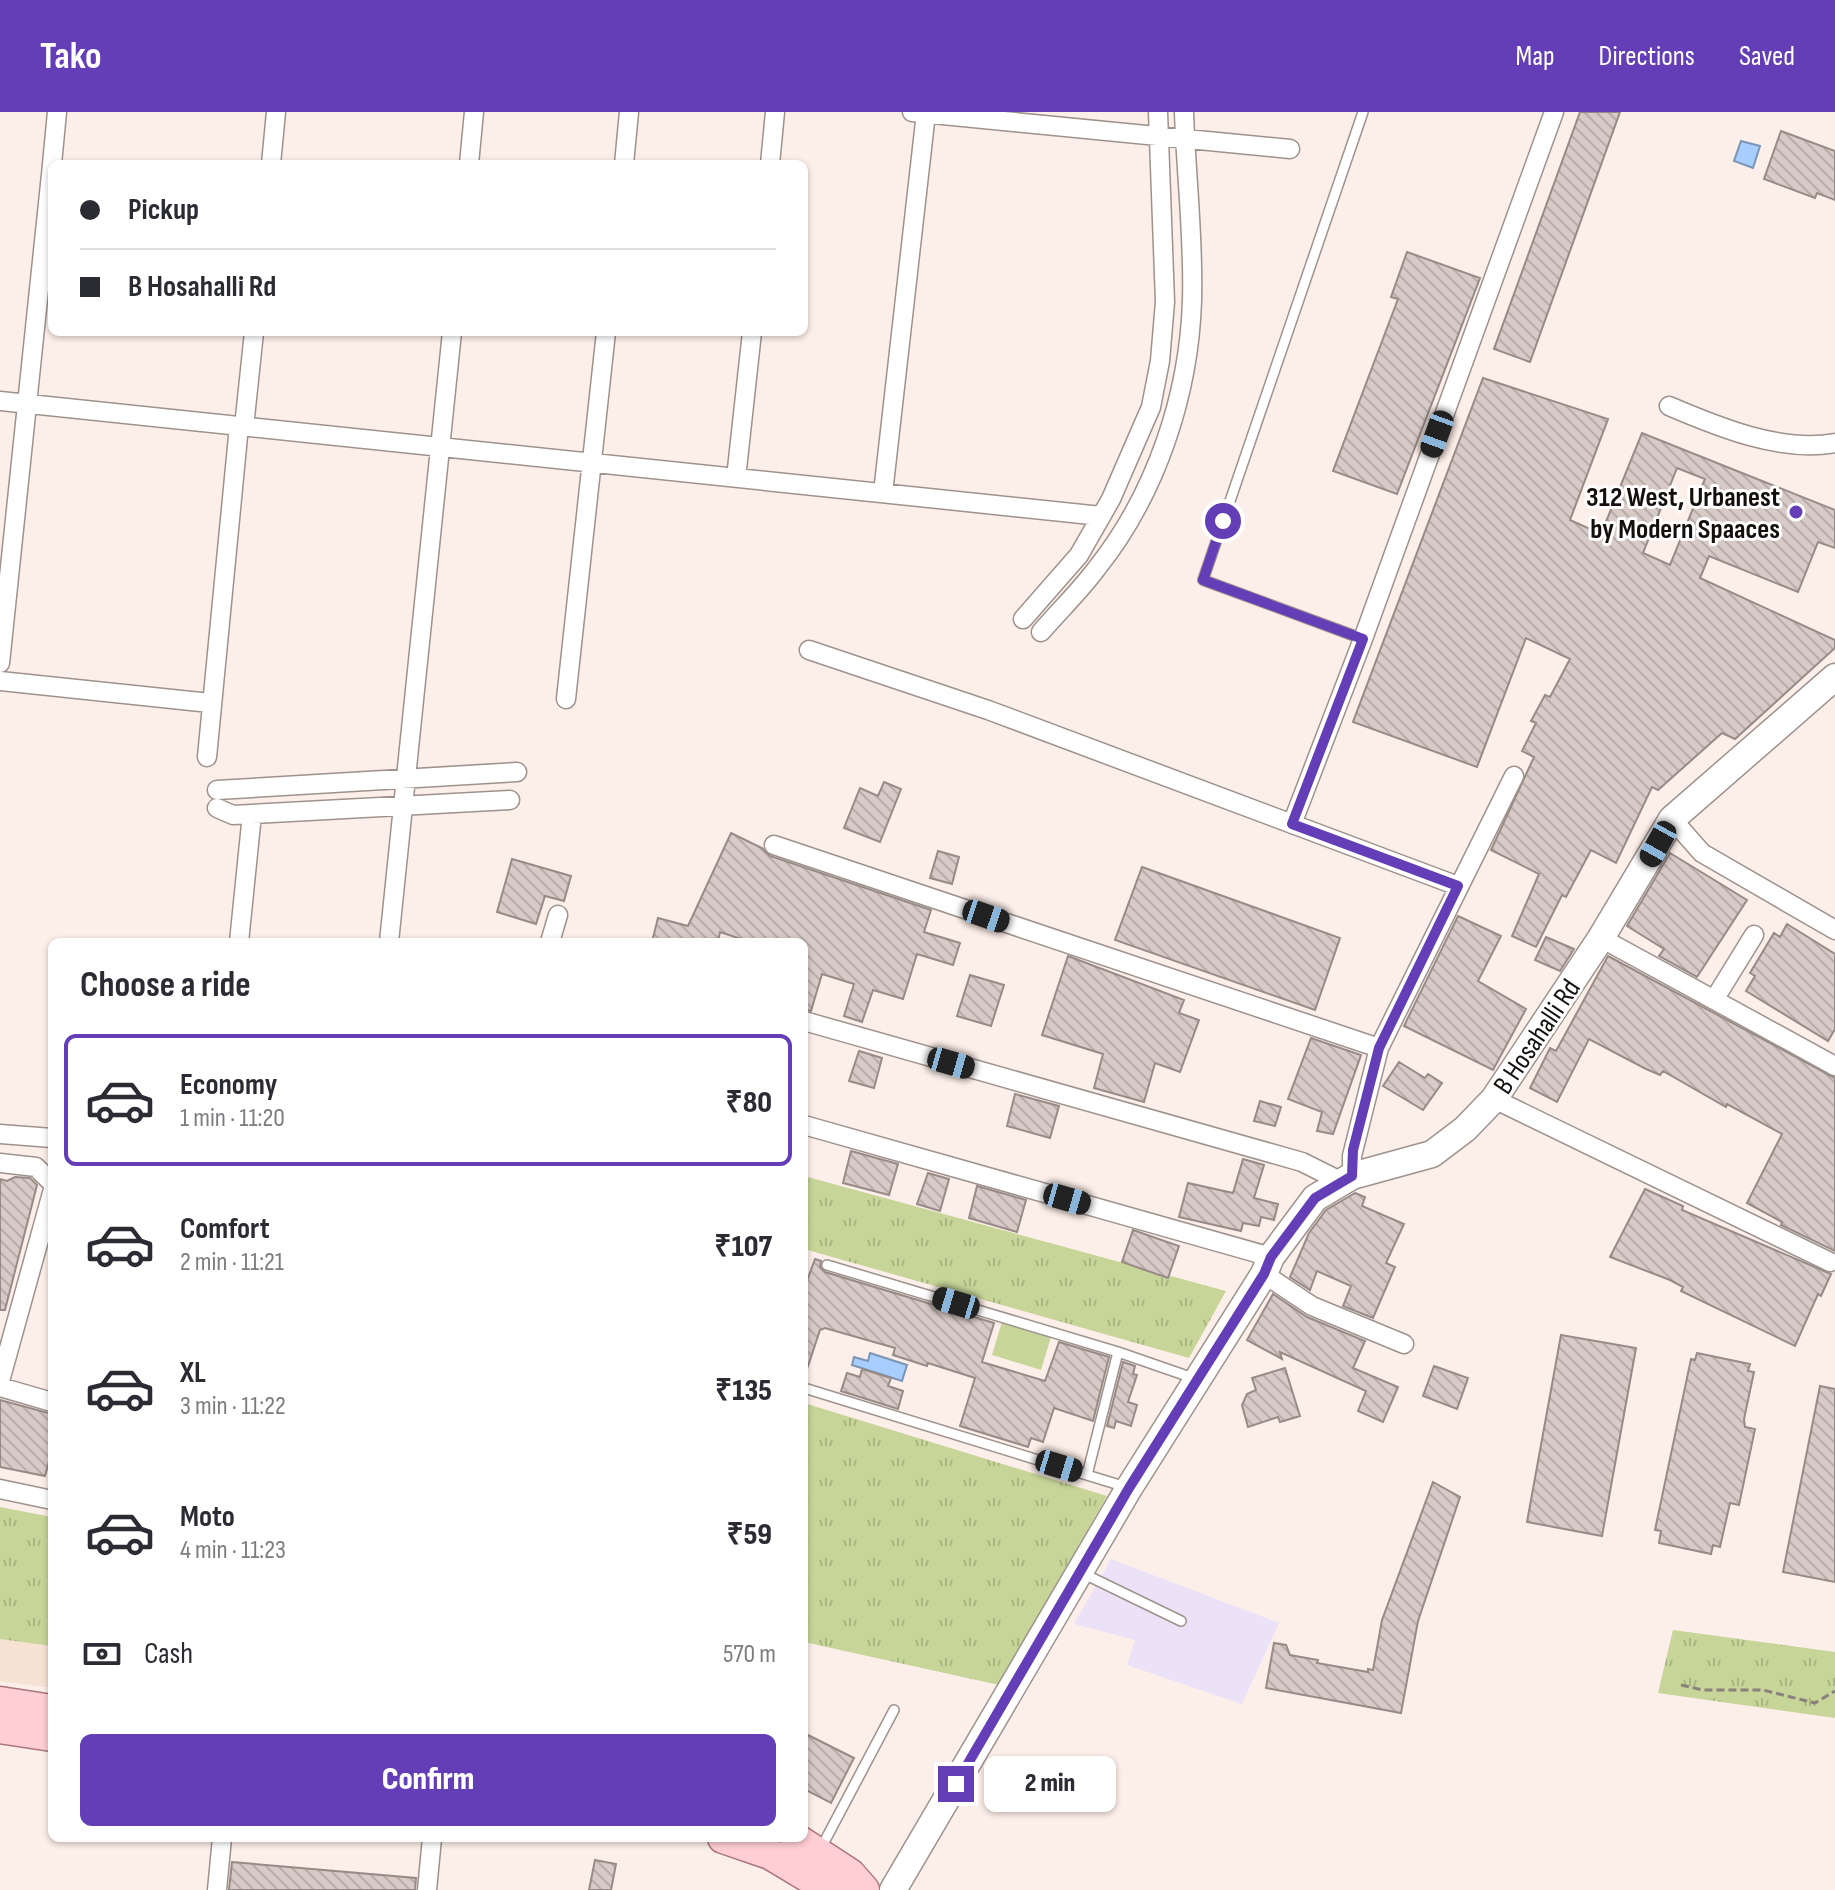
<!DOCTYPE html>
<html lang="en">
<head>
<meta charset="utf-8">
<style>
	body { margin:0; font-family:"Sofia Sans Condensed",sans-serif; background:#f2f2f3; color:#2b2b33; height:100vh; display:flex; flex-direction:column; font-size:30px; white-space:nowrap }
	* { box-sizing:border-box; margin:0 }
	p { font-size:26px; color:#7c7c81 }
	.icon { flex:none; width:44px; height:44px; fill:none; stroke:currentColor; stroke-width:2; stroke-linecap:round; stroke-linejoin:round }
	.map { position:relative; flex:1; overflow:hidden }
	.details { position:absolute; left:48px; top:826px; width:760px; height:904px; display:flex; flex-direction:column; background:#fff; border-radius:12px; box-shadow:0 2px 6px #0004 }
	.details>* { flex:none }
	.hud { position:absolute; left:48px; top:48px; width:760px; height:176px; border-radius:12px; box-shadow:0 2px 6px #0004; display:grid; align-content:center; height:176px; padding:0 32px; background:#fff }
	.end { position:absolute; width:36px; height:36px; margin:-18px; border:10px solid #633eb7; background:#fff; box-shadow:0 0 0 4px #fff }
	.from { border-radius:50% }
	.bubble { position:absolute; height:56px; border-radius:12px; background:#fff; box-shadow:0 2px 6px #0004; font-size:26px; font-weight:800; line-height:56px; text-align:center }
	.car { position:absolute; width:24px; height:48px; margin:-24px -12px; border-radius:10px; box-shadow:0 0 6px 2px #0007; background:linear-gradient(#222 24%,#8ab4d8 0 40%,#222 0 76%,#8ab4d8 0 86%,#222 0) }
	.hud b { display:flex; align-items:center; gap:28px; height:76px; font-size:30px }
	.hud b+b { border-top:2px solid #e1e1e2 }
	.hud i { width:20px; height:20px; background:#2b2b33 }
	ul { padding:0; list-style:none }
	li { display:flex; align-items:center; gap:24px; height:132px; margin:0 16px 12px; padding:0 16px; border:4px solid transparent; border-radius:12px }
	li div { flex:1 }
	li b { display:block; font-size:30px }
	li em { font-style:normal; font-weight:800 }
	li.active { border-color:#633eb7 }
	li>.icon { width:72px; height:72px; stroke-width:1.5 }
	h2 { padding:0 32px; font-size:36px; line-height:96px }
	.pay { display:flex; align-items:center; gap:20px; height:88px; padding:0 32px; font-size:30px }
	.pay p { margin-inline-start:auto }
	.cta { display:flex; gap:16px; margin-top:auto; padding:16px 32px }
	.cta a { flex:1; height:92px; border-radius:12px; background:#633eb7; color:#fff; font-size:32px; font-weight:800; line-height:92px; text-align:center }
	header { display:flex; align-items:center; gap:48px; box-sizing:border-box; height:112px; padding:0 40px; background:#633eb7; color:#fff }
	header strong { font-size:38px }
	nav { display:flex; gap:44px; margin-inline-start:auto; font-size:28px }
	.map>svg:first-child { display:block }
	.commercial { fill:#f7e3d4 }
	.education { fill:#ece2f8 }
	.grass { fill:url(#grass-tufts) }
	.green { fill:#c7d598 }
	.water { fill:#a7ceff; stroke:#7b95b6; stroke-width:2 }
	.building { fill:url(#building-back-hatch); stroke:#988b87; stroke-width:2; fill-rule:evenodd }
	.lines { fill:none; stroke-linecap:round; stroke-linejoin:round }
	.lane-casing { stroke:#9e928c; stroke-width:12 }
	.street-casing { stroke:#9e928c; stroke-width:21 }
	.secondary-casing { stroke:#9e928c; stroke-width:29 }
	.primary-casing { stroke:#ab767c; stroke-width:33 }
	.path { stroke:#8a817d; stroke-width:3; stroke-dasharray:8 4; stroke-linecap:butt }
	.lane { stroke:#fff; stroke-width:9 }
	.street { stroke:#fff; stroke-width:18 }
	.secondary { stroke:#fff; stroke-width:26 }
	.primary { stroke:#feced4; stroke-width:30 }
	.route { stroke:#633eb7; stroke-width:10 }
	.poi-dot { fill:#633eb7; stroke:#fefefe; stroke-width:3 }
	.labels { text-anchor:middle; stroke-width:6; stroke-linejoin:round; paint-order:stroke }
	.poi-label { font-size:28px; font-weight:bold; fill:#130f0d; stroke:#fefefe; text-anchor:end }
	.street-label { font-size:28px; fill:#130f0d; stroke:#fefefe }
</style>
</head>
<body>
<header>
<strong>Tako</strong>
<nav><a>Map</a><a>Directions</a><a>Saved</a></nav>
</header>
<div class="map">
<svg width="1835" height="1778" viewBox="0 0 1835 1778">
	<defs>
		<pattern id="grass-tufts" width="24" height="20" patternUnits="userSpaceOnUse" patternTransform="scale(2)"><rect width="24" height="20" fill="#c7d598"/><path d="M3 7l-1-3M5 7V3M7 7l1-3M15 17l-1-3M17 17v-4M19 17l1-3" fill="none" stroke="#aab682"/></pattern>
		<pattern id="building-back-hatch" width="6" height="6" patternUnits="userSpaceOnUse" patternTransform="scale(2)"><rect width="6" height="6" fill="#d8cac6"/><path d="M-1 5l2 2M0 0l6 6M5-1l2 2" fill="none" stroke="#b8aca9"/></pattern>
	</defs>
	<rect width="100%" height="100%" fill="#fceee8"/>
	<!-- commercial -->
	<path class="commercial" d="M0,1526L52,1533V1576L0,1569Z"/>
	<!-- education -->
	<path class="education" d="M1111,1447L1279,1511L1242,1592L1127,1553L1135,1528L1074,1512Z"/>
	<!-- grass -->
	<path class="grass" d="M804,1064L1226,1179L1189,1246L804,1137Z
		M804,1291L1107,1384L999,1573L804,1530Z
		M0,1395L52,1405V1534L0,1527Z
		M1673,1518L1835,1540V1606L1658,1581Z"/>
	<!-- green -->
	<path class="green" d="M1002,1210L1051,1225L1041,1258L992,1243Z"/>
	<!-- water -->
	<path class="water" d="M1741,29L1760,34L1753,56L1734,49Z
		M870,1241L907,1253L902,1269L852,1253L854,1245L868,1249Z"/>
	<!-- building -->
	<path class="building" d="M1580,0H1620L1530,250L1494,237Z
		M1781,19L1835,39V88L1817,81L1815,86L1764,67Z
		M1407,140L1480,166L1397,382L1333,359L1398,187L1391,185Z
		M1483,266L1608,307L1570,408L1601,422L1642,321L1835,398V436L1818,430L1798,480L1709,444L1700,466L1835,528V536L1735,627L1722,621L1658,678L1652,675L1616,751L1591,738L1566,785L1562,783L1536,835L1512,824L1539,762L1491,738L1534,645L1522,639L1536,611L1531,609L1545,583L1550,585L1570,547L1526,526L1477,655L1353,610ZM1677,356L1705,367L1670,453L1643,441Z
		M884,670L901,677L880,730L844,716L860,676L878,684Z
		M731,721L762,736L770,744L931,798L924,820L960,831L953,853L917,842L903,887L873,878L862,910L844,904L854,872L822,862L811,899L804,897V830H750L720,820L718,830H652L658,806L688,814Z
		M938,739L959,745L952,772L930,766Z
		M1670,741L1747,788L1697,865L1659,844L1664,837L1627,814Z
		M512,747L571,764L564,789L545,784L536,812L497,800Z
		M1142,755L1340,826L1315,898L1115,828Z
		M1458,804L1501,824L1478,869L1526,897L1493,958L1404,914Z
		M1787,812L1835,842V917L1828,929L1746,879L1755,864L1750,861L1774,821L1780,825Z
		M1546,825L1574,837L1560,859L1535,848Z
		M1068,844L1184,888L1179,901L1199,908L1180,960L1155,951L1144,990L1094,976L1103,942L1042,923Z
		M1608,844L1835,966V1139L1781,1113L1782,1110L1747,1091L1782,1022L1727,992L1726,995L1663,959L1660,963L1646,957L1589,927L1557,990L1530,976L1550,936L1556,939Z
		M970,863L1004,873L991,914L957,904Z
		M1311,926L1361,943L1333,1022L1317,1019L1322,1000L1288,987Z
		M859,939L882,946L874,976L849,969Z
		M1399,950L1425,966L1428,962L1442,971L1423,998L1383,974Z
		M1015,982L1059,994L1050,1026L1007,1014Z
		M1260,989L1281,995L1275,1014L1254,1009Z
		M851,1039L898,1052L889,1083L843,1071Z
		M1243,1047L1264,1053L1254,1086L1278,1092L1274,1108L1261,1105L1259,1114L1243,1111L1241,1119L1179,1105L1188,1071L1233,1081Z
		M928,1061L949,1067L940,1099L917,1092Z
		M15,1065L30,1066L37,1073L5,1198H0V1067L7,1069Z
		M977,1074L1026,1088L1017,1120L969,1106Z
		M1645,1077L1683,1094L1682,1098L1831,1162L1821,1184L1818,1182L1795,1234L1681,1179L1683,1175L1670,1168L1610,1145Z
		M1355,1081L1365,1085L1362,1094L1404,1112L1386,1151L1395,1155L1373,1206L1343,1194L1351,1174L1317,1159L1310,1178L1290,1165L1309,1121L1326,1098Z
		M1133,1118L1179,1134L1168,1166L1122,1150Z
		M815,1147L821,1149L820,1155L825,1160L994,1211L982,1250L1045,1269L1059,1230L1109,1245L1093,1309L1054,1296L1043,1330L1031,1326L1028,1335L960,1314L975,1266L928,1251L927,1254L893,1243L895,1236L825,1216L820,1218L807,1257H804V1165L808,1166Z
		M1273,1182L1307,1205L1365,1229L1353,1256L1398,1275L1383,1310L1358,1299L1366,1279L1280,1240L1282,1247L1247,1228Z
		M1561,1223L1636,1236L1602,1424L1527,1410Z
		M1697,1241L1750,1252L1748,1259L1754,1260L1744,1307L1745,1315L1755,1317L1739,1393L1730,1391L1720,1435L1713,1433L1711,1442L1659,1431L1661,1419L1655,1418L1691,1247L1695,1248Z
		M1123,1250L1135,1254L1133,1262L1137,1263L1128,1290L1137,1293L1131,1314L1116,1309L1114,1316L1107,1314Z
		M1434,1254L1468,1266L1457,1297L1423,1284Z
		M1285,1256L1300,1304L1280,1310L1278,1305L1248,1315L1242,1293L1247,1282L1256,1278L1252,1266Z
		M862,1257L891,1266L888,1274L903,1279L898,1297L841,1279L847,1261L860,1265Z
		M1820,1274L1835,1277V1470L1783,1460Z
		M0,1288L52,1302V1338L45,1364L0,1355Z
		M1433,1370L1460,1385L1418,1509L1401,1601L1266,1576L1274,1531L1286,1533L1290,1543L1318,1548L1317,1551L1368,1560V1557L1373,1558L1382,1508Z
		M804,1621L854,1646L831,1691L804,1677Z
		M595,1748L616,1752L611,1778H589Z
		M232,1750L416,1766L415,1778H229Z"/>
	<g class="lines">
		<defs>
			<path id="lane" d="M1363,0L1203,468L1363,527
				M827,1153L1118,1240L1193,1266
				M804,1276L1126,1375
				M1087,1363L1118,1240
				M1082,1461L1181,1509
				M820,1738L894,1598"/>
			<path id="street" d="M912,0L1290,37
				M52,52L57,0
				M271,52L276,0
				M469,52L474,0
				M624,52L629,0
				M770,52L775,0
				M0,289L1101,404
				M1669,294C1718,315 1781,341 1835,331
				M244,315L254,220
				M736,366L752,220
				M883,381L926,1
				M1023,507L1079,443L1111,387L1151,295L1160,249L1165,190L1158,0
				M1041,520C1059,499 1080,479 1097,456C1156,382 1189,283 1192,189C1194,127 1186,63 1184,0
				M809,538L988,598L1458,774
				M0,551L52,53
				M0,569L210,591
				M566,587L606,220
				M207,645L239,314
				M217,678L517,660
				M217,696L233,703L510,688
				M1672,707L1702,741L1835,818
				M1292,712L1363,527L1554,0
				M774,733L1379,936
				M1601,826L1835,954
				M239,830L252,702
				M389,830L452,220
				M550,830L558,803
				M1714,888L1754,823
				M804,909L1302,1050L1342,1070
				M1494,987L1830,1150
				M804,1013L1271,1145
				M0,1022L52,1026
				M0,1051L36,1055L52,1071
				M1352,1064V1044L1379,936L1514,664
				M1264,1162L1312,1194L1404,1232
				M0,1269L52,1081
				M0,1275L52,1290
				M0,1377L52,1388
				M217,1778L222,1726
				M427,1778L432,1726"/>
			<path id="secondary" d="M893,1778L1129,1376L1264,1162L1271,1145L1315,1086L1352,1064L1432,1042L1465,1017L1494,987L1601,826L1672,707L1835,565"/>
			<path id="primary" d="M0,1590L52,1598
				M0,1616L52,1624
				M723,1726L770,1742L830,1778
				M795,1726L850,1762L864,1778"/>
		</defs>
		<!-- lane casing -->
		<use href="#lane" class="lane-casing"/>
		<!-- street casing -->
		<use href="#street" class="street-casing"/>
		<!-- secondary casing -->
		<use href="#secondary" class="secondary-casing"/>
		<!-- primary casing -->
		<use href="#primary" class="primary-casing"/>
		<!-- path -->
		<path class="path" d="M1681,1573L1703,1578H1763L1815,1591L1835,1579"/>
		<!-- lane -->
		<use href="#lane" class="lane"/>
		<!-- street -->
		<use href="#street" class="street"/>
		<!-- secondary -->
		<use href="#secondary" class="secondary"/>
		<!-- primary -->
		<use href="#primary" class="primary"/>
	</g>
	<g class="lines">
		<!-- route -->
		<path class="route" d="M956,1672L1129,1376L1264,1162L1271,1145L1315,1086L1352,1064L1353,1038L1379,936L1458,774L1292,712L1363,527L1203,468L1223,409"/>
	</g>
	<!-- markers -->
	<circle class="poi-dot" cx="1796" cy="400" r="8"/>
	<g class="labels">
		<!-- poi labels -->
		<g class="poi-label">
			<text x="1780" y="394">312 West, Urbanest<tspan x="1780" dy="32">by Modern Spaaces</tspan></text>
		</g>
		<!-- street labels -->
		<g class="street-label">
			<text transform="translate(1536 924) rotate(-56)" y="10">B Hosahalli Rd</text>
		</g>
	</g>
</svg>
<i class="end from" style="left:1223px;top:409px"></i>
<i class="end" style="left:956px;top:1672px"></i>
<div class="bubble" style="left:984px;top:1644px;width:132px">2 min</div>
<i class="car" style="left:1437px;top:322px;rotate:200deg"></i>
<i class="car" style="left:1658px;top:732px;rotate:209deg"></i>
<i class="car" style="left:986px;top:804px;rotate:109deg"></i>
<i class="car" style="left:951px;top:951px;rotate:106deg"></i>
<i class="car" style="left:1067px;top:1087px;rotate:106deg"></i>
<i class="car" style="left:956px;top:1191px;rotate:287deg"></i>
<i class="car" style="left:1059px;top:1354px;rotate:107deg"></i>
<div class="hud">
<b><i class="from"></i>Pickup</b>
<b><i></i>B Hosahalli Rd</b>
</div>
<section class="details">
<h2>Choose a ride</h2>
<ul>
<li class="active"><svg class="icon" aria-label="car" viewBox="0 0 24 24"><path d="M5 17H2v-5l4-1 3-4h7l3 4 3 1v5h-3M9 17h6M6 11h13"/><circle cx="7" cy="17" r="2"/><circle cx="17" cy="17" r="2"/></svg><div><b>Economy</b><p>1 min · 11:20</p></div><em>₹80</em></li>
<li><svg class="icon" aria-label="car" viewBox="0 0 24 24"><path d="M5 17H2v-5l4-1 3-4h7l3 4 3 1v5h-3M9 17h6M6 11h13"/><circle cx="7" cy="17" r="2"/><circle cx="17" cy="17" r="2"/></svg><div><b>Comfort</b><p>2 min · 11:21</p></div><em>₹107</em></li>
<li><svg class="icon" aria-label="car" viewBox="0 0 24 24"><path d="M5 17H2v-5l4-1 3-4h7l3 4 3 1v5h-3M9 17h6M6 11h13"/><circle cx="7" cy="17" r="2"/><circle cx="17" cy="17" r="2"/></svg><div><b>XL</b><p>3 min · 11:22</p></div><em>₹135</em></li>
<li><svg class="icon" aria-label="car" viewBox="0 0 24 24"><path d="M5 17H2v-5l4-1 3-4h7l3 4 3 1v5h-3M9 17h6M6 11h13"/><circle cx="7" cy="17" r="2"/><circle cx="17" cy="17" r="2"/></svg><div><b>Moto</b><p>4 min · 11:23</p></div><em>₹59</em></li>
</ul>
<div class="pay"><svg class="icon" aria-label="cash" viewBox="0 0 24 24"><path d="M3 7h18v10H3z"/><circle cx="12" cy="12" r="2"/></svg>Cash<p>570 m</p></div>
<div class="cta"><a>Confirm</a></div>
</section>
</div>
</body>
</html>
